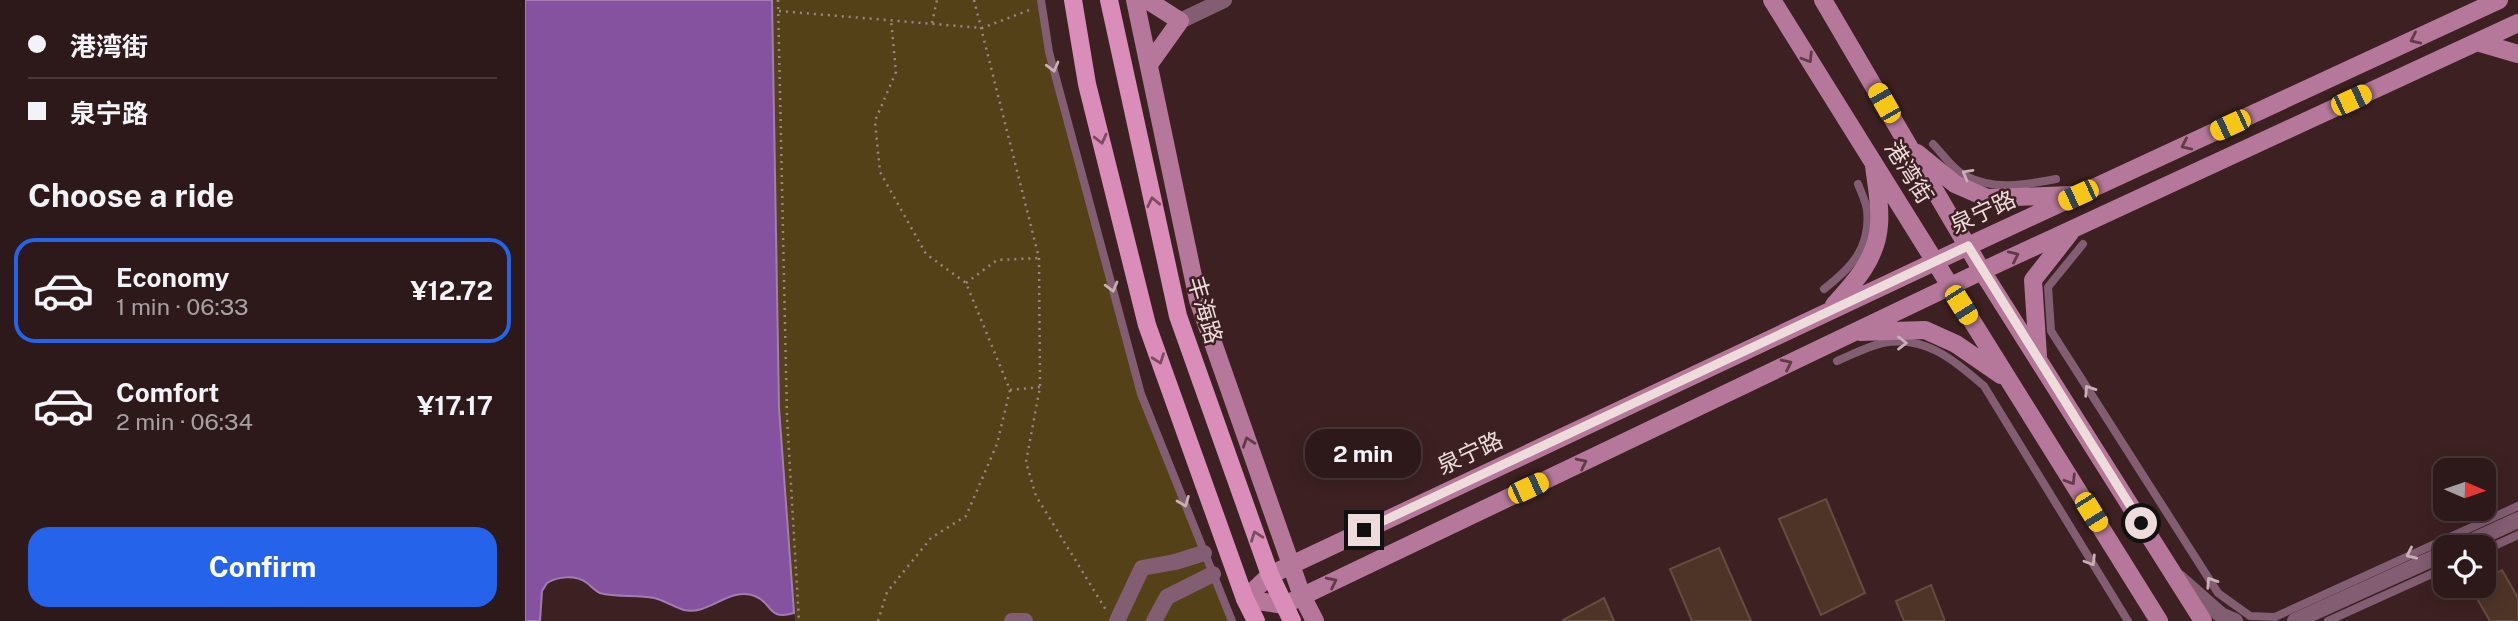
<!DOCTYPE html>
<html lang="en">
<head>
<meta charset="utf-8">
<style>
	body { margin:0; font-family:"Public Sans","Noto Sans SC",sans-serif; background:#362223; color:#f1f3f6; height:100vh; display:flex; flex-direction:column; font-size:26px; white-space:nowrap }
	* { box-sizing:border-box; margin:0 }
	p { font-size:23px; color:#a7a0a2 }
	.icon { flex:none; width:38px; height:38px; fill:none; stroke:currentColor; stroke-width:2; stroke-linecap:round; stroke-linejoin:round }
	.map { position:relative; flex:1; overflow:hidden }
	.details { display:flex; flex-direction:column; background:#2e191a; width:525px }
	.details>* { flex:none }
	.top-card { display:grid; align-content:center; height:154px; padding:0 28px; background:#2e191a }
	.needle { width:46px; rotate:92deg }
	.controls { position:absolute; left:1908px; top:458px; display:grid; gap:14px }
	.controls a { display:grid; place-items:center; width:63px; height:63px; border-radius:14px; background:#2e191a; box-shadow:0 4px 18px #0003,0 0 0 2px #493839; font-size:35px }
	.end { position:absolute; width:32px; height:32px; margin:-16px; border:9px solid #eedbdb; background:#111; box-shadow:0 0 0 4px #111 }
	.from { border-radius:50% }
	.bubble { position:absolute; height:49px; border-radius:21px; background:#2e191a; box-shadow:0 4px 18px #0003,0 0 0 2px #493839; font-size:23px; font-weight:700; line-height:49px; text-align:center }
	.car { position:absolute; width:21px; height:42px; margin:-21px -10px; border-radius:9px; box-shadow:0 0 5px 2px #0007; background:linear-gradient(#f5c518 24%,#345 0 40%,#f5c518 0 76%,#345 0 86%,#f5c518 0) }
	.top-card b { display:flex; align-items:center; gap:24px; height:66px; font-size:26px }
	.top-card b+b { border-top:2px solid #493839 }
	.top-card i { width:18px; height:18px; background:#f1f3f6 }
	ul { padding:0; list-style:none }
	li { display:flex; align-items:center; gap:21px; height:105px; margin:0 14px 10px; padding:0 14px; border:4px solid transparent; border-radius:21px }
	li div { flex:1 }
	li b { display:block; font-size:26px }
	li em { font-style:normal; font-weight:700 }
	li.on { border-color:#2563eb }
	li>.icon { width:63px; height:63px; stroke-width:1.5 }
	h2 { padding:0 28px; font-size:32px; line-height:84px }
	.action { display:flex; gap:14px; margin-top:auto; padding:14px 28px }
	.action a { flex:1; height:80px; border-radius:21px; background:#2563eb; color:#fff; font-size:28px; font-weight:700; line-height:80px; text-align:center }
	main { display:flex; flex:1; min-height:0 }
	.map>svg:first-child { display:block }
	.green { fill:#554118 }
	.water { fill:#8552a0; stroke:#a47bb2; stroke-width:2 }
	.building { fill:#4d3426; stroke:#674c3e; stroke-width:2 }
	.lines { fill:none; stroke-linecap:round; stroke-linejoin:round }
	.path { stroke:#9c8586; stroke-width:2.5; stroke-dasharray:2 5; stroke-linecap:butt }
	.lane { stroke:#835d72; stroke-width:8 }
	.street { stroke:#835d72; stroke-width:16 }
	.secondary { stroke:#b5789a; stroke-width:18 }
	.primary { stroke:#db8db9; stroke-width:18 }
	.oneway { stroke:#613b46 }
	.oneway2 { stroke:#c9afb6 }
	.oneway3 { stroke:#7c4c5e }
	.route { stroke:#eedbdb; stroke-width:9 }
	.labels { text-anchor:middle; stroke-width:5; stroke-linejoin:round; paint-order:stroke }
	.street-label { font-size:23px; fill:#eedbdb; stroke:#3d2122 }
</style>
</head>
<body>
<main>
<section class="details">
<div class="top-card">
<b><i class="from"></i>港湾街</b>
<b><i></i>泉宁路</b>
</div>
<h2>Choose a ride</h2>
<ul>
<li class="on"><svg class="icon" aria-label="car" viewBox="0 0 24 24"><path d="M5 17H2v-5l4-1 3-4h7l3 4 3 1v5h-3M9 17h6M6 11h13"/><circle cx="7" cy="17" r="2"/><circle cx="17" cy="17" r="2"/></svg><div><b>Economy</b><p>1 min · 06:33</p></div><em>¥12.72</em></li>
<li><svg class="icon" aria-label="car" viewBox="0 0 24 24"><path d="M5 17H2v-5l4-1 3-4h7l3 4 3 1v5h-3M9 17h6M6 11h13"/><circle cx="7" cy="17" r="2"/><circle cx="17" cy="17" r="2"/></svg><div><b>Comfort</b><p>2 min · 06:34</p></div><em>¥17.17</em></li>
</ul>
<div class="action"><a>Confirm</a></div>
</section>
<div class="map">
<svg width="1993" height="621" viewBox="0 0 1993 621">
	<rect width="100%" height="100%" fill="#3d2122"/>
	<!-- green -->
	<path class="green" d="M247,0H516L524,52L616,394L707,621H270L254,408Z"/>
	<!-- water -->
	<path class="water" d="M0,0H247L254,408L269,613C242,621 248,603 230,596C204,586 184,616 159,610C148,607 139,600 129,598C112,594 92,598 75,593C70,591 66,586 62,583C51,575 33,576 22,583L17,591L15,621H0Z"/>
	<!-- building -->
	<path class="building" d="M1301,499L1340,593L1296,615L1254,519Z
		M1194,548L1226,621H1167L1145,569Z
		M1977,570L1993,598V621H1965L1946,588L1958,586V581Z
		M1406,585L1420,621H1379L1371,601Z
		M1079,598L1089,621H1038V620Z"/>
	<g class="lines">
		<!-- path -->
		<path class="path" d="M253,0L262,417L274,621
			M449,0L514,258L515,387L501,462L511,496L581,610
			M254,11L457,28L507,9
			M407,23L412,0
			M441,283L472,260L514,258
			M485,390L515,387
			M353,621L362,592L406,538L441,516L472,444L485,390L441,283L401,254L355,172L350,121L371,72L366,20"/>
		<!-- lane -->
		<path class="lane" d="M516,0L524,52L616,394L707,621
			M1408,144C1417,153 1427,169 1439,175C1469,191 1500,185 1531,179
			M1558,244L1523,287L1526,331L1693,593L1725,616L1750,617L1993,506
			M1299,289C1326,268 1346,248 1342,210C1341,202 1336,192 1333,184
			M1312,361C1327,355 1343,346 1358,343C1401,335 1428,360 1459,386L1603,621
			M1958,551L1993,535
			M1803,621L1920,568"/>
		<!-- street -->
		<path class="street" d="M655,21L699,0
			M1932,548L1993,520
			M1654,578L1696,615L1710,621
			M487,621H500
			M592,621L617,568L650,562L679,553
			M629,621L642,597L688,574
			M1770,621L1920,553"/>
		<!-- secondary -->
		<path class="secondary" d="M610,0L673,300L777,596L790,621
			M622,0L655,21L625,63
			M1247,0L1634,621
			M1298,0L1457,271L1678,621
			M1952,42L1993,54
			M1392,153L1430,184L1462,198L1546,195
			M1309,305C1330,282 1352,258 1354,225C1356,206 1351,184 1349,165
			M1335,332L1400,330L1431,344L1476,375
			M1513,356L1508,280L1545,233
			M720,599L759,605L1457,271L1993,23
			M720,599L745,575L1443,246L1974,0"/>
		<!-- primary -->
		<path class="primary" d="M548,0L562,84L622,325L720,599L731,621
			M584,0L653,316L745,575L767,621"/>
	</g>
	<!-- one-way arrows -->
	<defs><path id="oneway-chevron" d="M-2-3.5L2.5 0L-2 3.5" fill="none" stroke-width="1.6" stroke-linecap="round" stroke-linejoin="round" transform="scale(1.75)"/></defs>
	<g class="oneway">
		<use href="#oneway-chevron" transform="translate(1890 39) rotate(155)"/>
		<use href="#oneway-chevron" transform="translate(1283 58) rotate(58)"/>
		<use href="#oneway-chevron" transform="translate(1661 145) rotate(155)"/>
		<use href="#oneway-chevron" transform="translate(1489 256) rotate(-25)"/>
		<use href="#oneway-chevron" transform="translate(1262 364) rotate(-26)"/>
		<use href="#oneway-chevron" transform="translate(723 442) rotate(-109)"/>
		<use href="#oneway-chevron" transform="translate(1057 463) rotate(-26)"/>
		<use href="#oneway-chevron" transform="translate(1546 480) rotate(58)"/>
		<use href="#oneway-chevron" transform="translate(807 582) rotate(-26)"/>
	</g>
	<g class="oneway2">
		<use href="#oneway-chevron" transform="translate(528 67) rotate(75)"/>
		<use href="#oneway-chevron" transform="translate(1442 174) rotate(-151)"/>
		<use href="#oneway-chevron" transform="translate(587 287) rotate(75)"/>
		<use href="#oneway-chevron" transform="translate(1377 343)"/>
		<use href="#oneway-chevron" transform="translate(1564 390) rotate(-123)"/>
		<use href="#oneway-chevron" transform="translate(659 502) rotate(68)"/>
		<use href="#oneway-chevron" transform="translate(1886 554) rotate(155)"/>
		<use href="#oneway-chevron" transform="translate(1566 561) rotate(58)"/>
		<use href="#oneway-chevron" transform="translate(1686 582) rotate(-123)"/>
	</g>
	<g class="oneway3">
		<use href="#oneway-chevron" transform="translate(576 139) rotate(76)"/>
		<use href="#oneway-chevron" transform="translate(628 202) rotate(-102)"/>
		<use href="#oneway-chevron" transform="translate(634 359) rotate(70)"/>
		<use href="#oneway-chevron" transform="translate(731 536) rotate(-110)"/>
	</g>
	<g class="lines">
		<!-- route -->
		<path class="route" d="M839,530L1443,246L1616,523"/>
	</g>
	<g class="labels">
		<!-- street labels -->
		<g class="street-label">
			<text transform="translate(1384 172) rotate(58)" y="8">港湾街</text>
			<text transform="translate(1458 212) rotate(-25)" y="8">泉宁路</text>
			<text transform="translate(680 310) rotate(74)" y="8">丰海路</text>
			<text transform="translate(945 453) rotate(-25)" y="8">泉宁路</text>
		</g>
	</g>
</svg>
<div class="controls">
<a><svg class="needle" viewBox="-14 -14 28 28"><path d="M0-13l5 13h-10z" fill="#e53935"/><path d="M0 13l5-13h-10z" fill="#a7a0a2"/></svg></a>
<a><svg class="icon" aria-label="locate" viewBox="0 0 24 24"><circle cx="12" cy="12" r="6"/><path d="M12 2v4M12 18v4M2 12h4M18 12h4"/></svg></a>
</div>
<i class="end from" style="left:1616px;top:523px"></i>
<i class="end" style="left:839px;top:530px"></i>
<div class="bubble" style="left:780px;top:429px;width:116px">2 min</div>
<i class="car" style="left:1826px;top:100px;rotate:65deg"></i>
<i class="car" style="left:1359px;top:103px;rotate:330deg"></i>
<i class="car" style="left:1705px;top:125px;rotate:245deg"></i>
<i class="car" style="left:1553px;top:195px;rotate:245deg"></i>
<i class="car" style="left:1436px;top:305px;rotate:148deg"></i>
<i class="car" style="left:1003px;top:488px;rotate:65deg"></i>
<i class="car" style="left:1566px;top:512px;rotate:148deg"></i>
</div>
</main>
</body>
</html>
